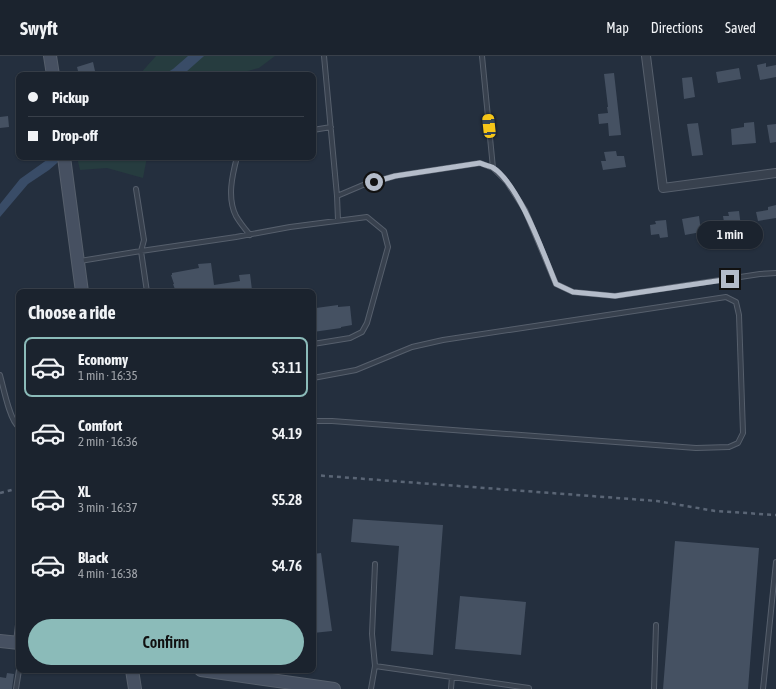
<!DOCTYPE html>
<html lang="en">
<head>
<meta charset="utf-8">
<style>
	body { margin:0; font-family:"Asap Condensed",sans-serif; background:#242b36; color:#f1f3f6; height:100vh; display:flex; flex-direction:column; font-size:15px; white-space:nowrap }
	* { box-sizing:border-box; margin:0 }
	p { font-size:13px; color:#a0a4aa }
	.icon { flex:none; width:22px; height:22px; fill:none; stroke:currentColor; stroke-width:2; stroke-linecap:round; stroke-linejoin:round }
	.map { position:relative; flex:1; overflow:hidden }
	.drawer { position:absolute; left:16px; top:233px; width:300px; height:384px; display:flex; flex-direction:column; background:#1b232e; border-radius:8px; box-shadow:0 1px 3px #0004,0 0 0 1px #39404a }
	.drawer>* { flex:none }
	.top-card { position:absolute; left:16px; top:16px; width:300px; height:88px; border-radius:8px; box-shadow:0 1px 3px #0004,0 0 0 1px #39404a; display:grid; align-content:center; height:88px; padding:0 12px; background:#1b232e }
	.end { position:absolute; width:18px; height:18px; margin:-9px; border:5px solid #b4bcc9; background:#111; box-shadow:0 0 0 2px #111 }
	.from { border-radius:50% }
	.bubble { position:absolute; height:28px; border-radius:14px; background:#1b232e; box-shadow:0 1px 3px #0004,0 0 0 1px #39404a; font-size:13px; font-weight:600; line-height:28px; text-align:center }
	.car { position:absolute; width:12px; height:24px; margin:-12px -6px; border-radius:5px; box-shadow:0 0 3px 1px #0007; background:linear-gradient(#f5c518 24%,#345 0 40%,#f5c518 0 76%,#345 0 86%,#f5c518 0) }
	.top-card b { display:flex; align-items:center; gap:14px; height:38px; font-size:15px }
	.top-card b+b { border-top:1px solid #39404a }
	.top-card i { width:10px; height:10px; background:#f1f3f6 }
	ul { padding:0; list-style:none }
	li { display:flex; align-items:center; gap:12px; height:60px; margin:0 8px 6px; padding:0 4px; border:2px solid transparent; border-radius:8px }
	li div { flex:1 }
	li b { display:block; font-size:15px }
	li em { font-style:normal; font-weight:600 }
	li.current { border-color:#8bbbb9 }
	li>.icon { width:36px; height:36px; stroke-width:1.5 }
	h2 { padding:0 12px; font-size:18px; line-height:48px }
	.action { display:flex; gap:8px; margin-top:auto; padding:8px 12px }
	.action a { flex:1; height:46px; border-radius:24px; background:#8bbbb9; color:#111; font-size:16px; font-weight:600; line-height:46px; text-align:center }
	header { display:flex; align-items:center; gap:24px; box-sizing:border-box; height:56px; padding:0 20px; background:#1b232e; border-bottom:1px solid #39404a }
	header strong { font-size:19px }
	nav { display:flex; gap:22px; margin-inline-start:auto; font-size:14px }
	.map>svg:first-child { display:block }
	.green { fill:#263c3f }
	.water { fill:#394c67 }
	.building { fill:#455162 }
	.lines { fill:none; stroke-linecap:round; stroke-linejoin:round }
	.lane-casing { stroke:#565f6c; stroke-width:6 }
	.street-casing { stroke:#565f6c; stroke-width:10 }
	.secondary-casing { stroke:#565f6c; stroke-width:14 }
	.lane { stroke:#38414e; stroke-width:4 }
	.street { stroke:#38414e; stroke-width:8 }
	.secondary { stroke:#465061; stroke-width:12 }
	.rail { stroke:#5a6575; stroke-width:2.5; stroke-dasharray:4 4; stroke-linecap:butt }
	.route { stroke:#b4bcc9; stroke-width:5 }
</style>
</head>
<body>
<header>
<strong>Swyft</strong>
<nav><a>Map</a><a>Directions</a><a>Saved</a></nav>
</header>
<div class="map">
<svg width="776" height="633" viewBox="0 0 776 633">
	<rect width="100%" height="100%" fill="#242f3e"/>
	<!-- green -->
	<path class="green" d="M156,0H275L259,12L233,19H139Z
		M77,101H147L143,122L107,112L80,114Z"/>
	<!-- water -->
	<path class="water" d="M188,0H204L186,16L181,19H163L173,13Z
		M51,101H64L49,114L28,128L0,161V148L20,123Z"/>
	<!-- building -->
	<path class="building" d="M93,6L95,15L90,16L91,19H79L77,11Z
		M766,7V11L776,9V21L760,24L757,9Z
		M739,12L741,23L718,27L716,16Z
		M614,17L621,79L609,80L608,67L599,68L598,58L608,57L607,51H608L604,18Z
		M692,21L695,41L684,43L682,22Z
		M8,60L9,71L0,72V61Z
		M754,66L756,87L732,89L731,73L744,71V67Z
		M698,67L703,99L692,100L687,68Z
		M776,68V86L770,87L767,69Z
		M616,95L617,100H624L626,111L603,114L601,105H606L604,96Z
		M776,149V162L758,165L756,156L768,154V151Z
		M739,155L741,171L734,172V177L726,178L723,160H729L728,156Z
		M699,160L701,176L685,179L682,163Z
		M666,164L668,181L660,182L659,178L651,179L650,169L656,168L655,165Z
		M211,207L214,229L240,225L239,219L250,218L252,234H250V236H176L173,228H174L171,219H172V217L199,212L198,208Z
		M338,249V251L350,250L352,269L341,271V272L313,276V255L316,254V252Z
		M353,463L443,469L433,599L391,595L399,490L351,486Z
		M675,485L759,492L748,633H663Z
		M321,497L332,575L313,577V498Z
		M460,540L526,546L521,599L455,593Z
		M7,617L14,618L12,633H0V621L6,622Z"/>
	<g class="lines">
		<defs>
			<path id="lane" d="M324,0L337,140
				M482,0L493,112
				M313,74L331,71
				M237,101C232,120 227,142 236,160C240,167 245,173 250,179
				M136,133L144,184L141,195L236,181L290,171L367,161L384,175L388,191L367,267L362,276L350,282L313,288
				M338,164L337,140L363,129L395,120L480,107L493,112L507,126L525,154L556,228L573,236L615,240L760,218L776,217
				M80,205L141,195L147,236
				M0,319C3,330 10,366 19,371
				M313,322L356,314L412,291L443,284L726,241L736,246L739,259L743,377L738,387L729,391L696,392L332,365H313
				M375,508L372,578L375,610
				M16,586L19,560
				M16,633L19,614
				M371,633L375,610L529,632V633
				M451,633L452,621
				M654,633L656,569
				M763,633L776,506"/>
			<path id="street" d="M646,0L663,132L776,117"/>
			<path id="secondary" d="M50,0L53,19
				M64,101L82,236
				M0,585L19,587
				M132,614L135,633
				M201,614L334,633"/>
		</defs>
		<!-- lane casing -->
		<use href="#lane" class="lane-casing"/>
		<!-- street casing -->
		<use href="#street" class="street-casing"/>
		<!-- secondary casing -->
		<use href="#secondary" class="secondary-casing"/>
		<!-- lane -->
		<use href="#lane" class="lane"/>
		<!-- street -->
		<use href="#street" class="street"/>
		<!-- secondary -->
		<use href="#secondary" class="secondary"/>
		<!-- rail -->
		<path class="rail" d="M313,419L657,445L715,455L776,459
			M0,437L19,432"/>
	</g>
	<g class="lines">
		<!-- route -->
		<path class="route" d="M374,126L395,120L480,107C484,109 489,110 492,111C519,127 544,199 556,228L573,236L615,240L730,223"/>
	</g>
</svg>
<i class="end from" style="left:374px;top:126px"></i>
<i class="end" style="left:730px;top:223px"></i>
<div class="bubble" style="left:697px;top:165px;width:66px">1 min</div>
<i class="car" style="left:489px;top:70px;rotate:354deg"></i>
<div class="top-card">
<b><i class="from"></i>Pickup</b>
<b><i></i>Drop-off</b>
</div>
<section class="drawer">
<h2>Choose a ride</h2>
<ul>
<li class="current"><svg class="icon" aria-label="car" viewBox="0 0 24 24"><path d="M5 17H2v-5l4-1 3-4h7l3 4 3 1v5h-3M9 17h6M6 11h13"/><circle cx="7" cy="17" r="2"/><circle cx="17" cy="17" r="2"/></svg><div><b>Economy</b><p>1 min · 16:35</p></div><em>$3.11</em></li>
<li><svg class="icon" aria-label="car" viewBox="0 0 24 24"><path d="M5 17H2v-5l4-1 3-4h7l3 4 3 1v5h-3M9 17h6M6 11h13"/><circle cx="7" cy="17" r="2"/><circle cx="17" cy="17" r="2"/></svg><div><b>Comfort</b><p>2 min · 16:36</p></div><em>$4.19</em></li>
<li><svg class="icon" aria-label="car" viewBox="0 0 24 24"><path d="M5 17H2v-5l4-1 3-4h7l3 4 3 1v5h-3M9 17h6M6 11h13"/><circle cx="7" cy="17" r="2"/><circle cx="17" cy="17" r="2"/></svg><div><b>XL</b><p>3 min · 16:37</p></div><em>$5.28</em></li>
<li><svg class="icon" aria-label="car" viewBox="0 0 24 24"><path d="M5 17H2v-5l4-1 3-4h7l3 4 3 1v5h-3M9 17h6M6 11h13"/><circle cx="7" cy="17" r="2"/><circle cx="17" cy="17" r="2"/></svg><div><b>Black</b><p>4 min · 16:38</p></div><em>$4.76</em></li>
</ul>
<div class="action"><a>Confirm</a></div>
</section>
</div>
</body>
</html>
